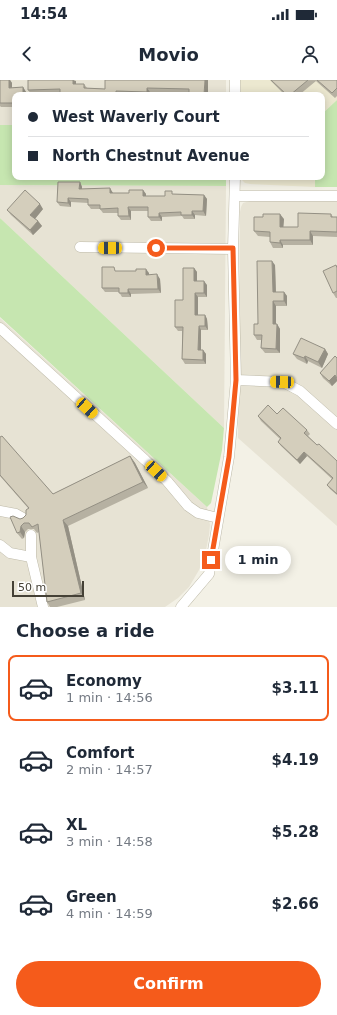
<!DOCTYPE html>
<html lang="en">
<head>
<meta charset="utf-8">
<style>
	body { margin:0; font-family:"DejaVu Sans",sans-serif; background:#f6f6f7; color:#1f2937; height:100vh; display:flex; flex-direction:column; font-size:15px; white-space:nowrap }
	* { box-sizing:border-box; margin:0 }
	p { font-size:13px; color:#747a83 }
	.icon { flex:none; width:22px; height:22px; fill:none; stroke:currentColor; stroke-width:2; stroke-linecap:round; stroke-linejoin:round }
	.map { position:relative; height:527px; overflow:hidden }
	.sheet { display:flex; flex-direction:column; background:#fff; flex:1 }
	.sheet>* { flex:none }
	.top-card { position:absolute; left:12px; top:12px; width:313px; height:88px; border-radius:8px; box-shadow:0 2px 10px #0003; display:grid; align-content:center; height:88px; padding:0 16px; background:#fff }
	.scale { position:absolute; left:12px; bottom:10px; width:72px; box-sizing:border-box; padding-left:4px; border:2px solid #454136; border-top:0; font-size:11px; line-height:14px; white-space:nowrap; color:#454136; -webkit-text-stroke:3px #fff; paint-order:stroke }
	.end { position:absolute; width:18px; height:18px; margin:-9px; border:5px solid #f55b1b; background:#fff; box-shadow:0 0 0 2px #fff }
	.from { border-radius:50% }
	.bubble { position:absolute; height:28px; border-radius:14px; background:#fff; box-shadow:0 2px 10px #0003; font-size:13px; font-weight:700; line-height:28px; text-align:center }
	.car { position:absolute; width:12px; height:24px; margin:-12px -6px; border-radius:5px; box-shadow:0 0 3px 1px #0007; background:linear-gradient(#f5c518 24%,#345 0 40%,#f5c518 0 76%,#345 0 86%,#f5c518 0) }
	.top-card b { display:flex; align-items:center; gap:14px; height:38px; font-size:15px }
	.top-card b+b { border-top:1px solid #e0e1e3 }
	.top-card i { width:10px; height:10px; background:#1f2937 }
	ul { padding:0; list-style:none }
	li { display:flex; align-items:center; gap:12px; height:66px; margin:0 8px 6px; padding:0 8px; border:2px solid transparent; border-radius:8px }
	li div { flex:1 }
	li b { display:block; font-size:15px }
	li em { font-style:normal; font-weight:700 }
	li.on { border-color:#f55b1b }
	li>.icon { width:36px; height:36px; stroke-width:1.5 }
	h2 { padding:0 16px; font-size:18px; line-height:48px }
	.button { display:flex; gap:8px; margin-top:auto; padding:8px 16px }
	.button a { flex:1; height:46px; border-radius:24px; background:#f55b1b; color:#fff; font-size:16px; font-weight:700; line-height:46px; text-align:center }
	.status { display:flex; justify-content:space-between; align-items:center; height:28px; padding:0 20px; background:#fff; direction:ltr }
	.status svg { height:11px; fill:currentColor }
	header { display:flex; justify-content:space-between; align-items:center; height:52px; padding:0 16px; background:#fff; font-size:18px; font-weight:700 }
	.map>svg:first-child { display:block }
	.residential { fill:#e7e3d4 }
	.education { fill:#ece8d0 }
	.green { fill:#c6e6b0 }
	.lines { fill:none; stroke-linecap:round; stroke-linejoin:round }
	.minor-casing { stroke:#bebaa9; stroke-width:11 }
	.minor { stroke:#fff; stroke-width:10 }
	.wall { fill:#b6b1a2 }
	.shaded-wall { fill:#949084 }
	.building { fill:#d4cebc; stroke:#949084 }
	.route { stroke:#f55b1b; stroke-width:5 }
</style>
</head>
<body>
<div class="status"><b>14:54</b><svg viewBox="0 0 49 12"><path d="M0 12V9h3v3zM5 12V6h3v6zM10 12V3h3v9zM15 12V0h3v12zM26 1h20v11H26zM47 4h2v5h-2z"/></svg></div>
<header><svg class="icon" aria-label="back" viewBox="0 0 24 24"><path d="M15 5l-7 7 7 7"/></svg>Movio<svg class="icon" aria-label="person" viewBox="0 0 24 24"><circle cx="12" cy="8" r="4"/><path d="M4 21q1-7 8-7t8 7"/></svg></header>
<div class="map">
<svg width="337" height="527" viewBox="0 0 337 527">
	<rect width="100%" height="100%" fill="#f3f1e6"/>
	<!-- residential -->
	<path class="residential" d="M0,0H226V15H15V45H0Z
		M0,105L226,106L224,348L0,138Z
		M253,120L337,121V446L238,358L240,132L241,127L243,123Z
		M0,238L207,427L210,445L209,455L205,475L199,490L189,507L178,518L165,527H0Z"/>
	<!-- education -->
	<path class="education" d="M240,0H337V20L322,34V15H241Z
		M241,97H315V107L250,104L245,103L242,100Z"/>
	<!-- green -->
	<path class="green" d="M337,20V107H315V97H322V34Z
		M0,45H15V97H226V106L0,105Z
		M0,138L224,348L222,370L211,423L207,427L0,237Z"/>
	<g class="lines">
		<defs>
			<path id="minor" d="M235,0V15
				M235,116H337
				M80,167L233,169
				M0,248L145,380L167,401L188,426L198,433L218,438
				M236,300L283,302L300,311L337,344
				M0,431L16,434L25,439
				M31,455V477
				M0,465L10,473L31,477L43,527
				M181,527L209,494L229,377L236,300L233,169L235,97"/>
		</defs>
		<!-- minor casing -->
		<use href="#minor" class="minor-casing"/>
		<!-- minor -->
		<use href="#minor" class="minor"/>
	</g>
	<!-- wall -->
	<path class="wall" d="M0,0H10L12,3V8L23,7L26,12L15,15V27H1L0,26Z
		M105,0H208L189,13L150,12V15H60V14H31L28,10L76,1V4H84L87,8L105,9Z
		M270,0H337V16L335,18L316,1L299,15H285Z
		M80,102L82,107V109L113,113H129L143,110L146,114V116H165L175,114L204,115L207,119L206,136L195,135V139H184L182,136L162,137V141H151L148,137V131H131V140H121L118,136V133H103L100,129H91L88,125V123L71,122V127L60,126L57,122Z
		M43,129L35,139L38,141L42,146L33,155L11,135L7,130Z
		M331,134L333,137H337V157L313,156V165H283V168H273L270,162V157L258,156L254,151L284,139L283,147H298Z
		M275,185L276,212H284L287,216V226H276V244H277L280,249V273H265L261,268L262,260H257L254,255Z
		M337,187V218H336L333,213Z
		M194,188L197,192V201L207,205V217H198V235H205L207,239L208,250H201V270H203L206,274V284H185L182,279V251H178L175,247Z
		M118,191L149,193V195L160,199L161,213L131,214V217H122L119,212H105L102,208Z
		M325,269L328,274L322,288L308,281L307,284L297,279L293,274Z
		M337,278V301L332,306L323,298L320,293Z
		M277,334L307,350L310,354L308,356L317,365L337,381V415L330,409L327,405L332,399L307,376L300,384L281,366L278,362L280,359L261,341L258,336Z
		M0,357L53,414L130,376L135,383L148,408L68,446L85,520L57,527H50L47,522L39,452L37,453L34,449H28L25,452L24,458L22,459L17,453L20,439L23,438L26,435L28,428L0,396Z"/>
	<!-- shaded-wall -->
	<path class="shaded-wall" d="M9,0H10L12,3V12L9,8Z
		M73,0L76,1V8L73,4Z
		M205,0H208V15H204Z
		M23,7L26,12V15H23Z
		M147,8L150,12V15H149L147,12Z
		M80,102L82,107V113L79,109Z
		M110,108L113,113V117L110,113Z
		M143,110L146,114V121L143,116Z
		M204,115L207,119L206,136L203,131Z
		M68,118L71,122V127L68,123Z
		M40,124L43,129L34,140L30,135Z
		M128,127L131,131V140L129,136Z
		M192,131L195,135V139L192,135Z
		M159,133L162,137V141L159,137Z
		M280,134L284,139L283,152L280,147Z
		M38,141L42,146L33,155L30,150Z
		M310,151L313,156V165L310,160Z
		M280,160L283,165V168L280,163Z
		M272,181L275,185L276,216L273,212Z
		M194,188L197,192V205L194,201Z
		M146,189L149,193V199L146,195Z
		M157,194L160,199L161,213L158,209Z
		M204,201L207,205V217L204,213Z
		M128,209L131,214V217L128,213Z
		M284,212L287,216V226L284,221Z
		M195,213L198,217V239L195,235Z
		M273,221L276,226V249L273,244Z
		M205,235L207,239L208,250L205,246Z
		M277,244L280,249V273L276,269Z
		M199,246L201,250V274L198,270Z
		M325,269L328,274L322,288L318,282Z
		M203,270L206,274V284L203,280Z
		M305,276L308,281L307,284L304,278Z
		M335,295L337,299V301L332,306L329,301Z
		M304,372L307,376L300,384L297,380Z
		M130,376L135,383L148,408L143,402Z
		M63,440L68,446L85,520L81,513Z
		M21,446L25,452L24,458L20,452Z"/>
	<!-- building -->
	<path class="building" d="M0,0H9V8L23,7V15H15V23H0Z
		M28,0H73V4H84V8L105,9V0H205L204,15H189V9L147,8V12L116,11V15H60V9L28,10Z
		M271,0H308L290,15H287Z
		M317,0H337V8L332,13Z
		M58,102H80L79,109L110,108V113H129V110H143V116H165V111H172V114L204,115L203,131H192V135H181V132L159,133V137H148V127H128L129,136H118V128L100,129V125H88V119L68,118V123L57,122Z
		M25,110L40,124L30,135L38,141L30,150L7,130Z
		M298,133L331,134V137H337V152L310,151V160H280V163L270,162V152L254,151V137H263V134H280V147H298Z
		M257,181H272L273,212H284V221H273V244H277L276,269L261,268L262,255H254V244H258Z
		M336,185L337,188V211L333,213L323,191Z
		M102,187H114L115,191H136V189H146V195L157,194L158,209H128V213H119V208H102Z
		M183,188H194V201H204V213H195V235H205V246H199L198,270H203V280L182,279L183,247H175V220H183Z
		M301,258L325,269L318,282L305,276L304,278L293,274Z
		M335,276L337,278V298L335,295L329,301L320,293Z
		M268,325L277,334L283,328L307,350L304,353L317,365L319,364L337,381V414L327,405L333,398L304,372L297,380L278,362L281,358L258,336Z
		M2,356L53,414L130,376L143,402L63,440L81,513L47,522L38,444L32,447L29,443H24L21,446L20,452L17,453L10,437L13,436L20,439L23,438L26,435V430L29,428L0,395V357Z"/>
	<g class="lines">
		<!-- route -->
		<path class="route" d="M156,168H233L236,300L229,377L211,480"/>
	</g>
</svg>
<div class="scale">50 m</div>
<i class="end from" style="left:156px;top:168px"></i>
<i class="end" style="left:211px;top:480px"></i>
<div class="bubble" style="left:225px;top:466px;width:66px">1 min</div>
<i class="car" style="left:110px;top:168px;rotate:270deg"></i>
<i class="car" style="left:282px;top:302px;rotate:272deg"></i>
<i class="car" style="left:87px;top:328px;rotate:132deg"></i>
<i class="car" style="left:156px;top:391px;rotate:133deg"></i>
<div class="top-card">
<b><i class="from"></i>West Waverly Court</b>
<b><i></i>North Chestnut Avenue</b>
</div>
</div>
<section class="sheet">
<h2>Choose a ride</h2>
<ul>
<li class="on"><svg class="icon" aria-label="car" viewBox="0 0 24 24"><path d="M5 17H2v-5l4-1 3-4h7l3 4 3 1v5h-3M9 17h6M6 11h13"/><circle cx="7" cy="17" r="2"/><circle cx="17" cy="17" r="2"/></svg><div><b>Economy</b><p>1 min · 14:56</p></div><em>$3.11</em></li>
<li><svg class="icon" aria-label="car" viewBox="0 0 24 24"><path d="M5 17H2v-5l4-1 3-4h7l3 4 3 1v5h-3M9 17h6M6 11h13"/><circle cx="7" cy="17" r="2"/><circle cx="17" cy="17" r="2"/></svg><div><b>Comfort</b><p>2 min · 14:57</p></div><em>$4.19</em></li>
<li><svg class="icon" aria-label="car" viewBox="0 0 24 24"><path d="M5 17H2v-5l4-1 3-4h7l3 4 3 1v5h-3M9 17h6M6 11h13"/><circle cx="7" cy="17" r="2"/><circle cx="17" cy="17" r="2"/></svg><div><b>XL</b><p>3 min · 14:58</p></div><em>$5.28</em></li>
<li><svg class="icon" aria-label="car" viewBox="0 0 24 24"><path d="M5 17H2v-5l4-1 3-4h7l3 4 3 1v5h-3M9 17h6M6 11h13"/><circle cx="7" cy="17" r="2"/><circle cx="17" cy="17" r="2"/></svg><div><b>Green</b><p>4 min · 14:59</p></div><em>$2.66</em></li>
</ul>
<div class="button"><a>Confirm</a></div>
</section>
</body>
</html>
